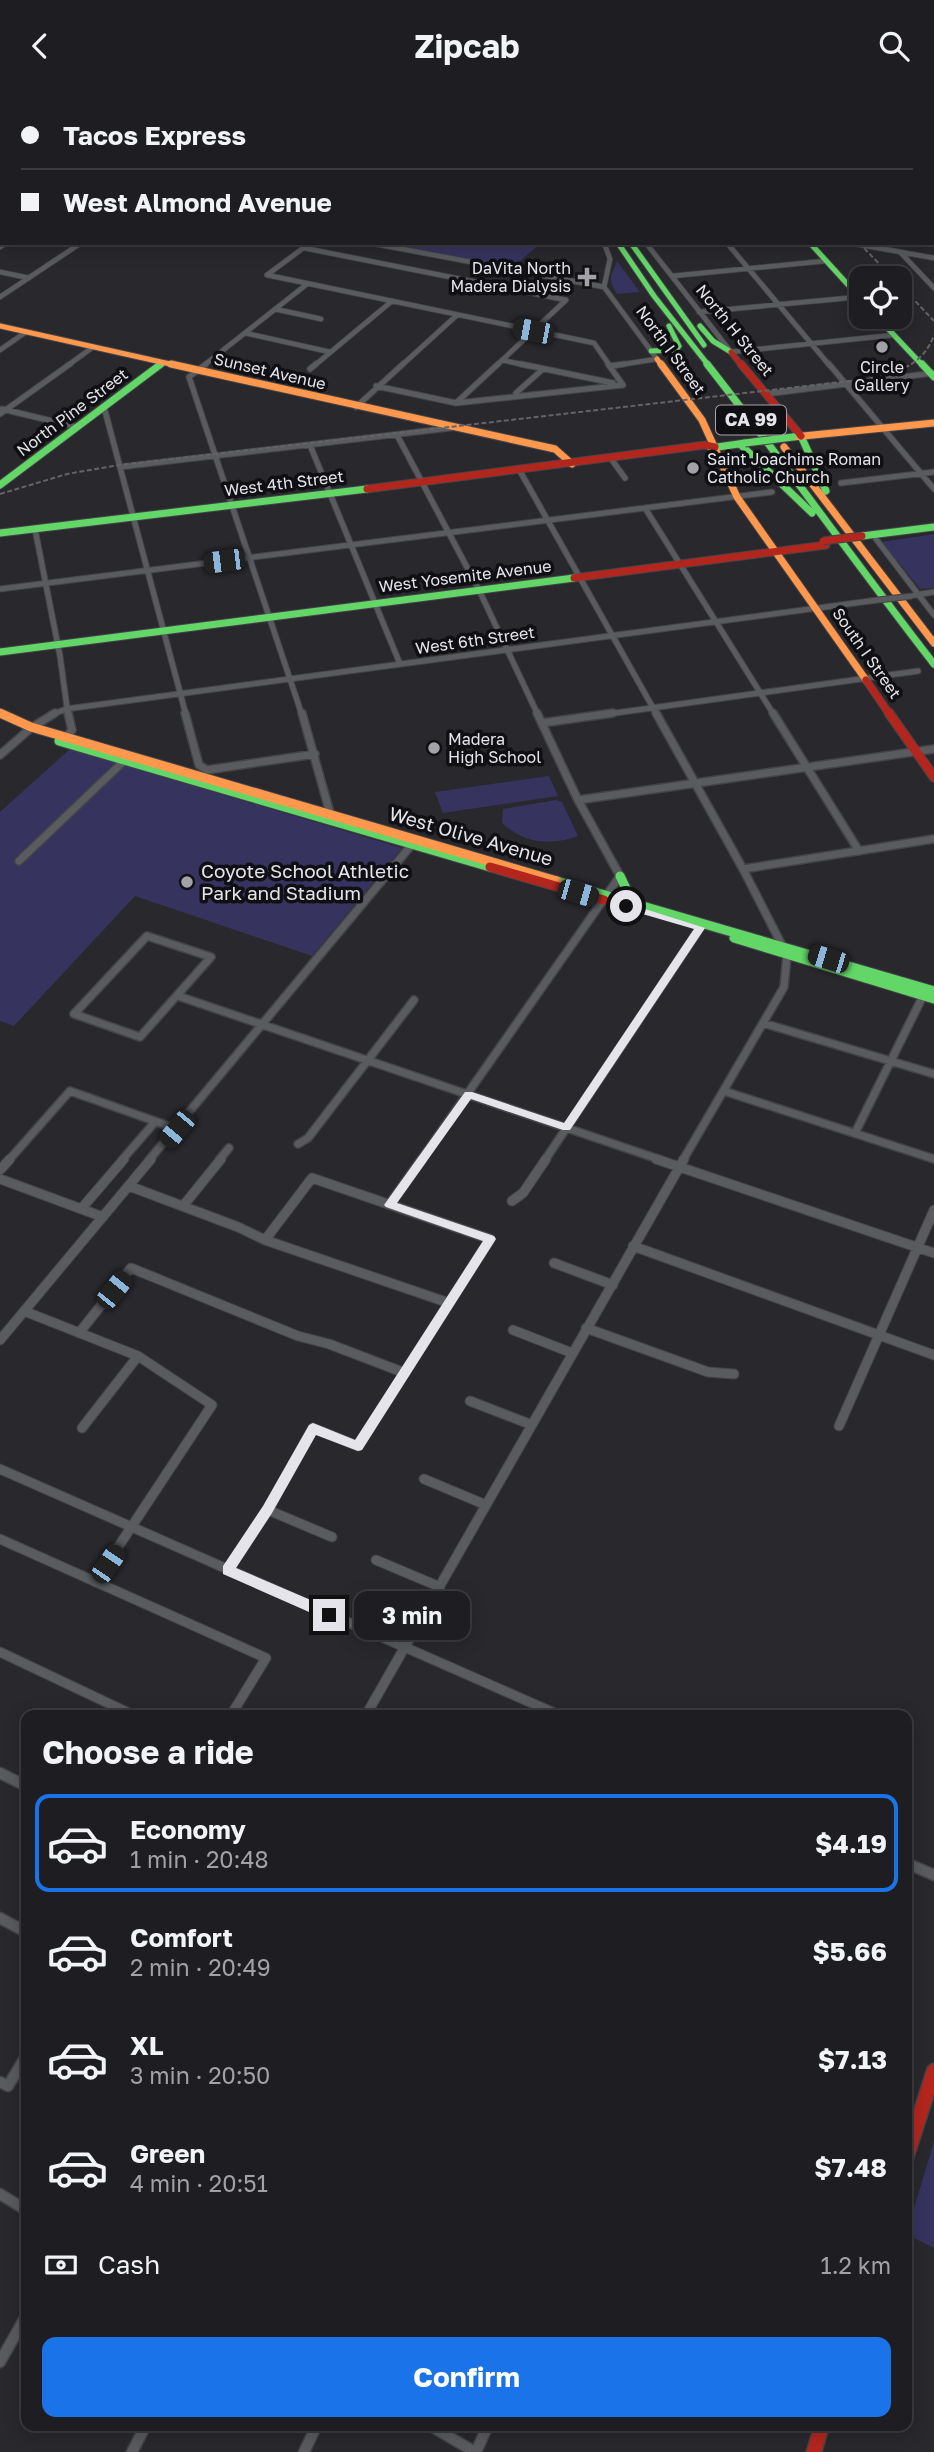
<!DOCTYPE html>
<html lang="en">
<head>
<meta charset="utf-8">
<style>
	body { margin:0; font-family:"Golos Text",sans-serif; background:#2b2b2f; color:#f1f3f6; height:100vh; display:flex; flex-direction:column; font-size:26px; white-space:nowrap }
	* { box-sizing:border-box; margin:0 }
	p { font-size:23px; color:#a1a2a5 }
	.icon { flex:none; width:38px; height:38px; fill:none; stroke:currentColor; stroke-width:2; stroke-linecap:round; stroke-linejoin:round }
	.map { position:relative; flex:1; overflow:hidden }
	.side { position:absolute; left:21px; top:1619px; width:891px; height:721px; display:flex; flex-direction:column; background:#1e1e22; border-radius:14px; box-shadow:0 4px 18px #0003,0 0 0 2px #3c3c40 }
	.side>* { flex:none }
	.top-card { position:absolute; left:0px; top:0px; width:934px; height:154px; box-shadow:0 4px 18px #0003,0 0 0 2px #3c3c40; display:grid; align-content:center; height:154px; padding:0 21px; background:#1e1e22 }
	.tools { position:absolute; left:849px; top:175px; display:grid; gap:14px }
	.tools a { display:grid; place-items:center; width:63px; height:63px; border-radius:14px; background:#1e1e22; box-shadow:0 4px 18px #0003,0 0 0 2px #3c3c40; font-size:35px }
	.end { position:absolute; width:32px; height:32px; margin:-16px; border:9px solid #e4e4ea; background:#111; box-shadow:0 0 0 4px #111 }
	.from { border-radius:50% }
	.bubble { position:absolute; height:49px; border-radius:14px; background:#1e1e22; box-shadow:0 4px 18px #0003,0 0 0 2px #3c3c40; font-size:23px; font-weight:700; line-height:49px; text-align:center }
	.car { position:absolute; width:21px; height:42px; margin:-21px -10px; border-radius:9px; box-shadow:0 0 5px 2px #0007; background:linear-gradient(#222 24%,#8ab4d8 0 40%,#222 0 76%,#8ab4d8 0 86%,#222 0) }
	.top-card b { display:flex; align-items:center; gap:24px; height:66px; font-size:26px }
	.top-card b+b { border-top:2px solid #3c3c40 }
	.top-card i { width:18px; height:18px; background:#f1f3f6 }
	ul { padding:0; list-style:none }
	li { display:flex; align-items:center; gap:21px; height:98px; margin:0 14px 10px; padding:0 7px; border:4px solid transparent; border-radius:14px }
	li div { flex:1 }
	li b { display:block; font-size:26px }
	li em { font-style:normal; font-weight:700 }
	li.selected { border-color:#1a73e8 }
	li>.icon { width:63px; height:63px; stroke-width:1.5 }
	h2 { padding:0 21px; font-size:32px; line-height:84px }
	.pay { display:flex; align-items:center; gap:18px; height:77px; padding:0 21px; font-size:26px }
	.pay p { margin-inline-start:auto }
	.cta { display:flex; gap:14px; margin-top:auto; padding:14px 21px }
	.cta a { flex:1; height:80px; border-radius:14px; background:#1a73e8; color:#fff; font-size:28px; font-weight:700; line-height:80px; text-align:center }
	header { display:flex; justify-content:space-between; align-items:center; height:91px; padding:0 21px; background:#1e1e22; font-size:32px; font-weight:700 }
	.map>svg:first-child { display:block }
	.green { fill:#36345f }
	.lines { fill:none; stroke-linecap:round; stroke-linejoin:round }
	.street-far4-casing { stroke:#444448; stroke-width:6 }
	.street-far3-casing { stroke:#444448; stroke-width:7 }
	.street-far2-casing { stroke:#444448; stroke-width:10 }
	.street-far1-casing { stroke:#444448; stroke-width:11 }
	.street-casing { stroke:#444448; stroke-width:13 }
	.fast-far2-casing { stroke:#444448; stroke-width:7 }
	.fast-far1-casing { stroke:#444448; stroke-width:9 }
	.fast-casing { stroke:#444448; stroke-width:11 }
	.slow-far2-casing { stroke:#444448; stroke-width:7 }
	.slow-far1-casing { stroke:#444448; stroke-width:9 }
	.slow-casing { stroke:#444448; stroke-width:11 }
	.jam-far3-casing { stroke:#444448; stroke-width:7 }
	.jam-far2-casing { stroke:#444448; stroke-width:9 }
	.jam-far1-casing { stroke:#444448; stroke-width:11 }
	.jam-casing { stroke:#444448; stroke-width:17 }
	.street-far4 { stroke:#5a5b5f; stroke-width:4.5 }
	.street-far3 { stroke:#5a5b5f; stroke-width:5 }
	.street-far2 { stroke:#5a5b5f; stroke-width:7 }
	.street-far1 { stroke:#5a5b5f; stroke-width:9 }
	.street { stroke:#5a5b5f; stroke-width:10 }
	.fast-far2 { stroke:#63d668; stroke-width:5 }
	.fast-far1 { stroke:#63d668; stroke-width:7 }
	.fast { stroke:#63d668; stroke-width:9 }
	.slow-far2 { stroke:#ff974d; stroke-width:5 }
	.slow-far1 { stroke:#ff974d; stroke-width:7 }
	.slow { stroke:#ff974d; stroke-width:9 }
	.jam-far3 { stroke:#b3261e; stroke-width:5 }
	.jam-far2 { stroke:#b3261e; stroke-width:7 }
	.jam-far1 { stroke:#b3261e; stroke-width:9 }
	.jam { stroke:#b3261e; stroke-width:14 }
	.rail { stroke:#646467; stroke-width:2; stroke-dasharray:5 2.5; stroke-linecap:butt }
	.street-bridge-casing { stroke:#444448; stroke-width:7; stroke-linecap:butt }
	.fast-bridge-casing { stroke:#444448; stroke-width:9; stroke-linecap:butt }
	.jam-bridge-casing { stroke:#444448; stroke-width:9; stroke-linecap:butt }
	.street-bridge { stroke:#5a5b5f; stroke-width:5 }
	.fast-bridge { stroke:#63d668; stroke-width:7 }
	.jam-bridge { stroke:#b3261e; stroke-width:7 }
	.route { fill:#e4e4ea }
	.poi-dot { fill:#a2a2a8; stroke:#101014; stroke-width:2.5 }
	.labels { text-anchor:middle; stroke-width:7; stroke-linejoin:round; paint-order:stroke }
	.far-poi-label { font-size:16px; fill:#e4e4ea; stroke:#101014; text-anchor:start }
	.far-street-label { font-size:16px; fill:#e4e4ea; stroke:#101014 }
	.shield { fill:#101014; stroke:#a4a4aa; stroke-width:2 }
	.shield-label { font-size:18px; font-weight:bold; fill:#e4e4ea }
	.street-label { font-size:19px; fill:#e4e4ea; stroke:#101014 }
	.poi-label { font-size:19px; fill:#e4e4ea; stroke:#101014; text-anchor:start }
</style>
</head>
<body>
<header><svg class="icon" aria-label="back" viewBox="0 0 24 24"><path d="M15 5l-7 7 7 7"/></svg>Zipcab<svg class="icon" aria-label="search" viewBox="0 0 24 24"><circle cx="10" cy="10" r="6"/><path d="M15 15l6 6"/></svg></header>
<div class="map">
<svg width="934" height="2361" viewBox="0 0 934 2361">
	<rect width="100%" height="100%" fill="#28282d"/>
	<!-- green -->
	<path class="green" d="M129,0H437L457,2H156Z
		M384,152H541L512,177Z
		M617,170L640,201L617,203C607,186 611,188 617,170Z
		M934,443V497L920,498L882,451Z
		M70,658L402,757L312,865L135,805L14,935L0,930V721Z
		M549,685L558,705L443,722L435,701Z
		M556,709L562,711L578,745C550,755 525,753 502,732L503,718Z
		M934,2051V2157L912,2146L914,2117Z"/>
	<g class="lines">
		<defs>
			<path id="street-far4" d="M56,0L71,2
				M725,0L727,2
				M750,2L752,0
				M370,152L604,196
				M604,152L610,168L604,196L657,268L612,275
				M646,152L731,261L894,244
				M727,152L830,275
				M850,152L934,167
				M0,156L6,152
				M304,157L566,209
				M901,162L934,197
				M0,181L29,187
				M267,184L594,252L610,275
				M267,184L310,152
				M672,185L825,170
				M0,206L81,152
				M275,218L321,228
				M699,221L859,206
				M245,242L330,261
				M0,259L26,241
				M502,269L529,275
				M67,275L93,256
				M203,275L307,193
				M314,275L392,210
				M401,275L457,224
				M496,275L566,209"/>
			<path id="street-far3" d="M206,273L189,286L302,624
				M521,273L613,292
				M608,273L623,294
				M829,273L934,398
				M610,275L624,273
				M310,278L316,273
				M376,295L456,312L623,294
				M516,302L543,278
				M766,303L934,282
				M456,312L498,273
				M104,316L186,624
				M356,316L403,273
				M2,318L77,336
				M0,323L70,273
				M397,344L479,499L538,624
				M310,354L400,573
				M612,369L625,387
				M120,376L451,337
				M520,380L657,624
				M841,392L934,381
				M645,417L774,624
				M35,438L60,565L68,624
				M876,448L934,524
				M0,498L772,401
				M915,504L934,501
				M51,624L66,618L870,510
				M601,624L918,580"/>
			<path id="street-far2" d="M185,622L199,674L207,679L315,663
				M302,622L332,729
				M656,622L743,778L787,864L784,896L683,1069
				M773,622L859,760
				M542,632L613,622
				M67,645L72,639L68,622
				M0,664L31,637L55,622
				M578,709L934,658
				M19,770L124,670
				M743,778L934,748
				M147,845L211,866L140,946L74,923Z
				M178,905L661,1069
				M763,932L934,983
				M724,1000L934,1068
				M855,1042L925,901
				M298,1053L308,1047L414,909
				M9,1069L70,1000L177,1038
				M122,1069L155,1031
				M149,1069L414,751
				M219,1069L229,1057
				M421,1069L620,785L578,709L537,622
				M545,1069L700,837"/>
			<path id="street-far1" d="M656,1068L934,1162
				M0,1079L10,1068
				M0,1088L103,1126
				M129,1095L238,1136L265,1149L449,1212
				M512,1110L523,1102L546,1068
				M390,1113L422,1068
				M183,1115L221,1068
				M81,1118L124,1068
				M633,1155L934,1264
				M554,1172L613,1194
				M24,1220L138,1265L212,1314L95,1491
				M586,1237L708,1281L734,1283
				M513,1239L572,1262
				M79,1242L131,1177L298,1245L329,1253L405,1282
				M0,1249L151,1068
				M470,1310L532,1334
				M839,1335L934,1119
				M82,1337L138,1265
				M0,1378L559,1624
				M424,1388L486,1414
				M268,1419L332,1446
				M0,1448L266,1567L231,1624
				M376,1469L440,1496
				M228,1479L268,1419L313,1337L358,1355L490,1148L312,1087L265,1149
				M0,1561L133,1624
				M366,1624L684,1068"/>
			<path id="street" d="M0,1682L26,1695
				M906,1772L934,1784
				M0,1827L26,1841
				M0,1991L8,1995L26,1965
				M0,2103L26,2119
				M0,2271L26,2225
				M429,2334L475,2361
				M132,2361L146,2334
				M304,2361L317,2334
				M476,2361L488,2334"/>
			<path id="fast-far2" d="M694,0L696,2
				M618,152L654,205L709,275
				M631,152L704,254
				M810,152L861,208
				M877,226L923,275
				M669,235L679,255L676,259
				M700,235L713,250L731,261
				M651,260L676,259
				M158,275L162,272"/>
			<path id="fast-far1" d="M707,273C785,372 857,474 934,573
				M922,273L934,286
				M801,345L826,400
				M740,353L812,422
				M711,357L745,352
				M0,394L161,273
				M0,442L367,398
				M862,445L934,436
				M0,561L574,487"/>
			<path id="fast" d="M59,650L490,776
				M620,785L632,810
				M557,790L934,900
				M734,847L934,908"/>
			<path id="slow-far2" d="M0,3L4,0
				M0,235L179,275
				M657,268L662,275"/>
			<path id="slow-far1" d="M171,273L555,358L572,373
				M661,273L702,329L737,406L866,589
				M793,346L934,332
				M784,356L934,552
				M0,622L4,624"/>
			<path id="slow" d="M0,622L31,636L557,790"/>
			<path id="jam-far3" d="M731,261L742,275"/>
			<path id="jam-far2" d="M741,273L801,345
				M367,398L705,354L715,356
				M574,487L826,454
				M866,589L890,624"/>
			<path id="jam-far1" d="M889,622L934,686
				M490,776L604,809"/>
			<path id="jam" d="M906,2067L934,1980
				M814,2361L822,2334"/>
		</defs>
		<!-- street-far4 casing -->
		<use href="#street-far4" class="street-far4-casing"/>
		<!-- street-far3 casing -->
		<use href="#street-far3" class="street-far3-casing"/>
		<!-- street-far2 casing -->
		<use href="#street-far2" class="street-far2-casing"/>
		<!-- street-far1 casing -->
		<use href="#street-far1" class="street-far1-casing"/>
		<!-- street casing -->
		<use href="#street" class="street-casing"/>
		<!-- fast-far2 casing -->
		<use href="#fast-far2" class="fast-far2-casing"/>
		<!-- fast-far1 casing -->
		<use href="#fast-far1" class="fast-far1-casing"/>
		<!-- fast casing -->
		<use href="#fast" class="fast-casing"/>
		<!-- slow-far2 casing -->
		<use href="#slow-far2" class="slow-far2-casing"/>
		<!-- slow-far1 casing -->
		<use href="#slow-far1" class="slow-far1-casing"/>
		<!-- slow casing -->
		<use href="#slow" class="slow-casing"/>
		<!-- jam-far3 casing -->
		<use href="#jam-far3" class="jam-far3-casing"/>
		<!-- jam-far2 casing -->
		<use href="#jam-far2" class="jam-far2-casing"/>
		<!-- jam-far1 casing -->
		<use href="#jam-far1" class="jam-far1-casing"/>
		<!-- jam casing -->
		<use href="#jam" class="jam-casing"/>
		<!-- street-far4 -->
		<use href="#street-far4" class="street-far4"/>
		<!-- street-far3 -->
		<use href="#street-far3" class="street-far3"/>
		<!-- street-far2 -->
		<use href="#street-far2" class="street-far2"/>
		<!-- street-far1 -->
		<use href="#street-far1" class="street-far1"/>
		<!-- street -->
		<use href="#street" class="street"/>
		<!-- fast-far2 -->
		<use href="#fast-far2" class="fast-far2"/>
		<!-- fast-far1 -->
		<use href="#fast-far1" class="fast-far1"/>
		<!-- fast -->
		<use href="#fast" class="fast"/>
		<!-- slow-far2 -->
		<use href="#slow-far2" class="slow-far2"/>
		<!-- slow-far1 -->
		<use href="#slow-far1" class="slow-far1"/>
		<!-- slow -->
		<use href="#slow" class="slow"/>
		<!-- jam-far3 -->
		<use href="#jam-far3" class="jam-far3"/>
		<!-- jam-far2 -->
		<use href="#jam-far2" class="jam-far2"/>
		<!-- jam-far1 -->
		<use href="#jam-far1" class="jam-far1"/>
		<!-- jam -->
		<use href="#jam" class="jam"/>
		<!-- rail -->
		<path class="rail" d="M706,0L708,2
			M859,152L893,187
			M900,194L934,230
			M0,403L67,383L119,374L867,288C896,282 923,275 934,244"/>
		<defs>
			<path id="street-bridge" d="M870,510L912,505"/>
			<path id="fast-bridge" d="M745,352L793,346"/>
			<path id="jam-bridge" d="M823,450L862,445"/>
		</defs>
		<!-- street-bridge casing -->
		<use href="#street-bridge" class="street-bridge-casing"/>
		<!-- fast-bridge casing -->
		<use href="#fast-bridge" class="fast-bridge-casing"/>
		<!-- jam-bridge casing -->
		<use href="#jam-bridge" class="jam-bridge-casing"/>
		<!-- street-bridge -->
		<use href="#street-bridge" class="street-bridge"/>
		<!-- fast-bridge -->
		<use href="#fast-bridge" class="fast-bridge"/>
		<!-- jam-bridge -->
		<use href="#jam-bridge" class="jam-bridge"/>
	</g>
	<!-- route -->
	<path class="route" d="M626,812L705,837L570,1039H563L471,1008L397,1112L494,1145L496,1148L362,1359L358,1360L316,1344L272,1422L236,1477L334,1519V1528H325L223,1483V1475L263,1415L309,1334L313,1332L355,1349L483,1150L386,1116L384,1114L465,1001H472L564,1032L694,838L622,817V813Z"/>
	<!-- markers -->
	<g class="poi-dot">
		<path d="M583.5 175.5h7v7h7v7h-7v7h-7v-7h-7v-7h7z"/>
		<circle cx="882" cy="256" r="7"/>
		<circle cx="693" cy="377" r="7"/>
		<circle cx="434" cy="657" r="7"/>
		<circle cx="187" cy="791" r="7"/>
	</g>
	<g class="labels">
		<!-- far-poi labels -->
		<g class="far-poi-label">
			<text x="571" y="183" text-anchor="end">DaVita North<tspan x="571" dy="18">Madera Dialysis</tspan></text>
			<text x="882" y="282" text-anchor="middle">Circle<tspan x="882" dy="18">Gallery</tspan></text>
			<text x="707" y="374">Saint Joachims Roman<tspan x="707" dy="18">Catholic Church</tspan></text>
			<text x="448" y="654">Madera<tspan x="448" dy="18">High School</tspan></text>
		</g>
		<!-- far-street labels -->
		<g class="far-street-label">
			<text transform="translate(735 239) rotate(51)" y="6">North H Street</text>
			<text transform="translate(671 259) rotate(54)" y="6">North I Street</text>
			<text transform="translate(270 280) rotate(13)" y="6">Sunset Avenue</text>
			<text transform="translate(72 321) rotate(-37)" y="6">North Pine Street</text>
			<text transform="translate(284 392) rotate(-7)" y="6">West 4th Street</text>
			<text transform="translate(465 485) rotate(-7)" y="6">West Yosemite Avenue</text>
			<text transform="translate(475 549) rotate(-8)" y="6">West 6th Street</text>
			<text transform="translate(867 562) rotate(55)" y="6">South I Street</text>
		</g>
		<!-- shield labels -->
		<rect class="shield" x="716" y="314.5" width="70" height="29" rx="5"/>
		<g class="shield-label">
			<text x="751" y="335">CA 99</text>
		</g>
		<!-- street labels -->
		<g class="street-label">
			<text transform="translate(471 745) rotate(16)" y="7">West Olive Avenue</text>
		</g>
		<!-- poi labels -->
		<g class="poi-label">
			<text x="201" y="787">Coyote School Athletic<tspan x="201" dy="22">Park and Stadium</tspan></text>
		</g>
	</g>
</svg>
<div class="tools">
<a><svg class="icon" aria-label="locate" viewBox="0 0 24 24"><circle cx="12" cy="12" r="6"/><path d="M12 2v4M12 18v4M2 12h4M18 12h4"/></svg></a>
</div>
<i class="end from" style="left:626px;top:815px"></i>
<i class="end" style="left:329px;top:1524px"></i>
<div class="bubble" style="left:354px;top:1500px;width:116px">3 min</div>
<i class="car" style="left:533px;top:240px;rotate:281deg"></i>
<i class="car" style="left:224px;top:470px;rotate:263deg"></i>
<i class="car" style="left:578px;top:802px;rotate:106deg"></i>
<i class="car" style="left:828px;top:868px;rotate:287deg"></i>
<i class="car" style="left:177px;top:1038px;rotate:220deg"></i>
<i class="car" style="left:114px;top:1199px;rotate:39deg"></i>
<i class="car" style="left:108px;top:1473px;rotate:34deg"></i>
<div class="top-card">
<b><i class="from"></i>Tacos Express</b>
<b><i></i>West Almond Avenue</b>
</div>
<section class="side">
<h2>Choose a ride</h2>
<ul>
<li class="selected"><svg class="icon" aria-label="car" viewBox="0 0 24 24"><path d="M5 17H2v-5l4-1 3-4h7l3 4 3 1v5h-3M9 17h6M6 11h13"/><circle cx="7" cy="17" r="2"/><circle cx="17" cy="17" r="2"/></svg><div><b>Economy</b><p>1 min · 20:48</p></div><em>$4.19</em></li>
<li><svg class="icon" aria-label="car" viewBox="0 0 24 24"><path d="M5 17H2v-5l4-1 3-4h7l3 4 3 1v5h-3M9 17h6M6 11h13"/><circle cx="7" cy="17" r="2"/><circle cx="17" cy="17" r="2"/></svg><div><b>Comfort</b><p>2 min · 20:49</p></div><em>$5.66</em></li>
<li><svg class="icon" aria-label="car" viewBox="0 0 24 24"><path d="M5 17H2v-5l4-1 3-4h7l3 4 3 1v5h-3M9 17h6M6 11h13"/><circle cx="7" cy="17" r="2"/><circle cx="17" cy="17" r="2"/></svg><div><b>XL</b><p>3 min · 20:50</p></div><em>$7.13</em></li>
<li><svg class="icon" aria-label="car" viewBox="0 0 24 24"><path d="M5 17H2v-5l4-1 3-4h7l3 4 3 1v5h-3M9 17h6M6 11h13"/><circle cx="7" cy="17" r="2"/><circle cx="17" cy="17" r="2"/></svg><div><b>Green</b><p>4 min · 20:51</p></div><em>$7.48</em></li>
</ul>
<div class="pay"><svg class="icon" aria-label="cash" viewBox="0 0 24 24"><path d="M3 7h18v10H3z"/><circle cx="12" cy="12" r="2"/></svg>Cash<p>1.2 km</p></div>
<div class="cta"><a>Confirm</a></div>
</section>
</div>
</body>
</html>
